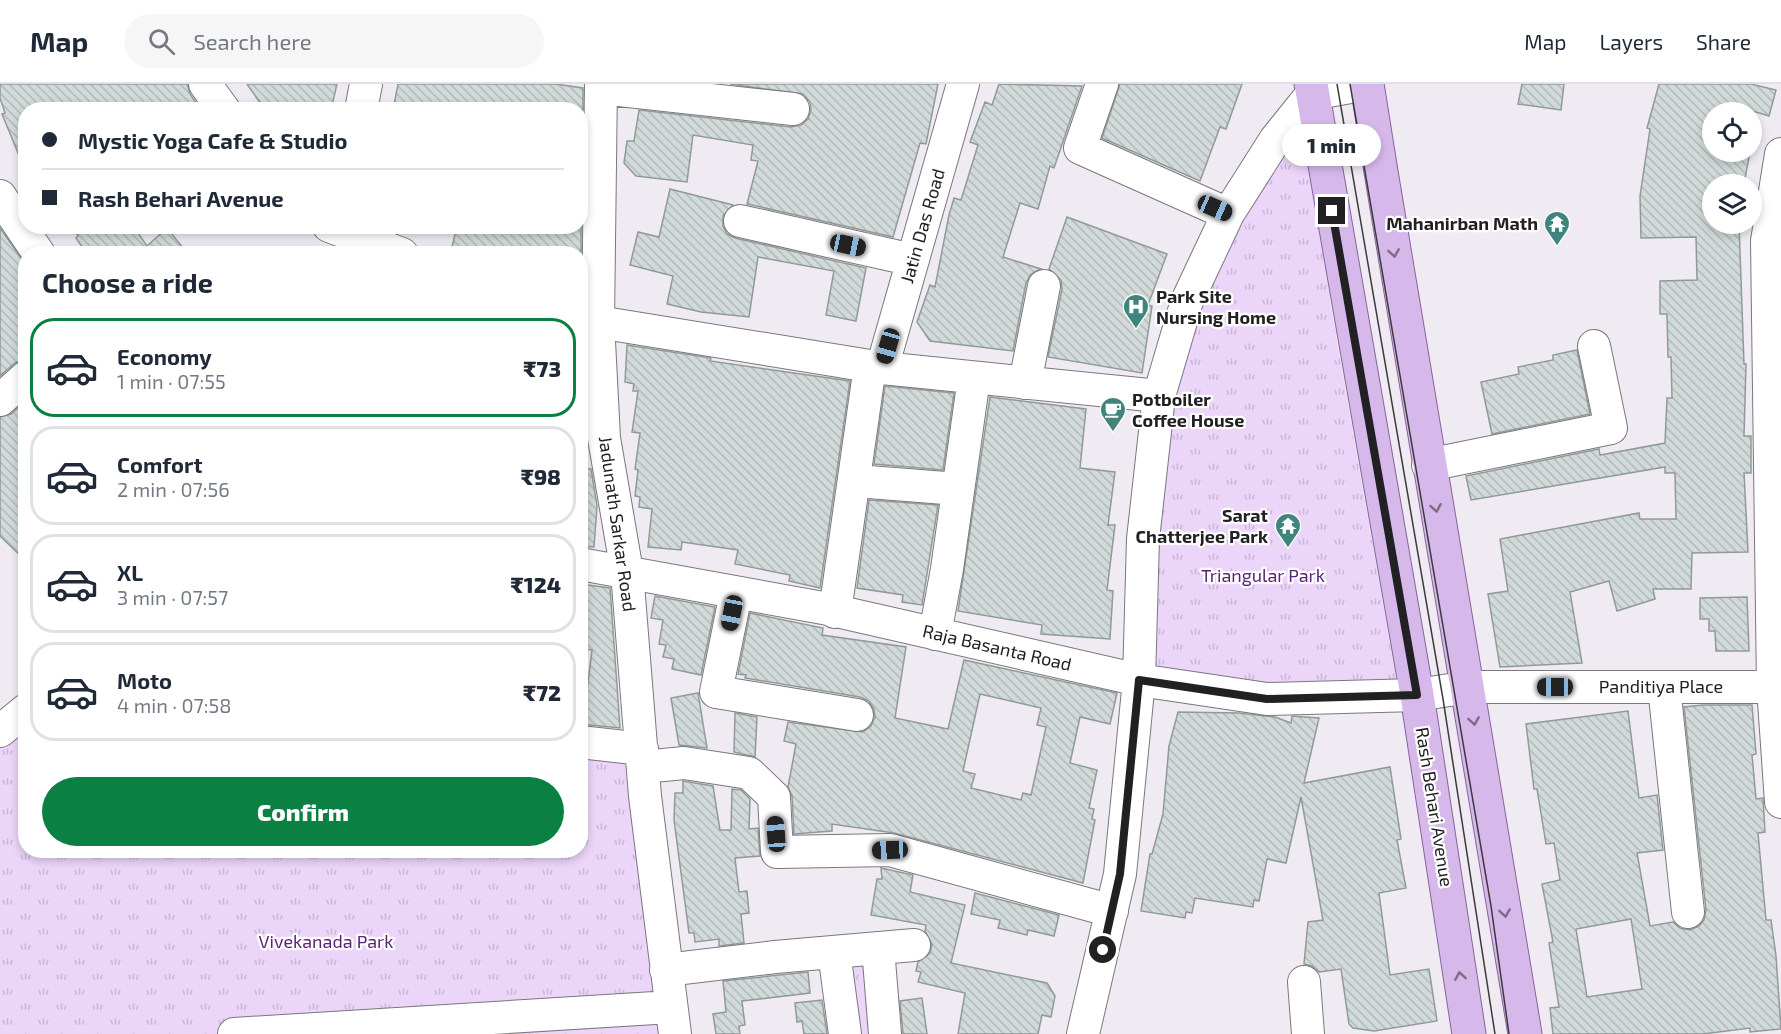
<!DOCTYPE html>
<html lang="en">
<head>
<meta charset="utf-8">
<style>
	body { margin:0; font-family:"Exo 2",sans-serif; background:#f6f6f7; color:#1f2937; height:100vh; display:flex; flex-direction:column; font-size:22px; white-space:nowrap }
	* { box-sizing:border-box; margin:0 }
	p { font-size:20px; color:#747a83 }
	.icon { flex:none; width:33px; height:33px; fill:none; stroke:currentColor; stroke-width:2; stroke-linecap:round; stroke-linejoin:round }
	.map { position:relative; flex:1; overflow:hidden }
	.drawer { position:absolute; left:18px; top:162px; width:570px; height:612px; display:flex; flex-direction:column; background:#fff; border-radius:24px; box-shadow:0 3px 9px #0003 }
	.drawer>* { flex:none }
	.guide { position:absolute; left:18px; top:18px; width:570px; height:132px; border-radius:24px; box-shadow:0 3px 9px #0003; display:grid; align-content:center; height:132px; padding:0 24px; background:#fff }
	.controls { position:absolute; left:1702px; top:18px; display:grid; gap:12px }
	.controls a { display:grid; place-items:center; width:60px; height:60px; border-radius:50%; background:#fff; box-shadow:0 3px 9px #0003; font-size:30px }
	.end { position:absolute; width:27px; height:27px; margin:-14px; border:8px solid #212022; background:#fff; box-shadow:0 0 0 3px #fff }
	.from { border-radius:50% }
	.bubble { position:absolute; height:42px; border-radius:21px; background:#fff; box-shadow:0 3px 9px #0003; font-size:20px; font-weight:800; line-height:42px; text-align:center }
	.car { position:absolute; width:18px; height:36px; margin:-18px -9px; border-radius:8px; box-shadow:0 0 4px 2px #0007; background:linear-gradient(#222 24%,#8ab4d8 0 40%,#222 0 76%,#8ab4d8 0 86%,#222 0) }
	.guide b { display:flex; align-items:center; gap:21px; height:57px; font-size:22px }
	.guide b+b { border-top:2px solid #e0e1e3 }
	.guide i { width:15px; height:15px; background:#1f2937 }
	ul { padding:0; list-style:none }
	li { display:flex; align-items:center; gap:18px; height:99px; margin:0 12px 9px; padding:0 12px; border:3px solid #e0e1e3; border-radius:24px }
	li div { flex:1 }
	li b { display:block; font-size:22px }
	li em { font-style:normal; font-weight:800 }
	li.current { border-color:#0b8043 }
	li>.icon { width:54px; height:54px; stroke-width:1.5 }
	h2 { padding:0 24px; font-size:27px; line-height:72px }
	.cta { display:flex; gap:12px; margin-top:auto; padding:12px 24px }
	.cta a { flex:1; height:69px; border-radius:36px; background:#0b8043; color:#fff; font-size:24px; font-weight:800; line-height:69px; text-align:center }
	header { display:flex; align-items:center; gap:36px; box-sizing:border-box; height:84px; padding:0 30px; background:#fff; border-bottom:2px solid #e0e1e3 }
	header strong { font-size:28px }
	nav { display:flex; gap:33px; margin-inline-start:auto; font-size:21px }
	.search { width:420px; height:54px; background:#f6f6f7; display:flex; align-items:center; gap:15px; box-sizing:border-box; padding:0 21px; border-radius:33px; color:#747a83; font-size:22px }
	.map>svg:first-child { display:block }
	.park { fill:url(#park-tufts) }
	.building { fill:url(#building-back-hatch); stroke:#919a99; stroke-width:1.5; fill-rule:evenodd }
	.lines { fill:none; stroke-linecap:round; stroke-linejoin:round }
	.minor-casing { stroke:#7a777d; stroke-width:34 }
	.major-casing { stroke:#86649c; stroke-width:35 }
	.minor { stroke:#fff; stroke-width:32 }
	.major { stroke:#d7b8eb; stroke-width:33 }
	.tram { stroke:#3c3a3d; stroke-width:1.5 }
	.oneway { stroke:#7c6c86 }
	.route { stroke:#212022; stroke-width:8 }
	.labels { text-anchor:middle; stroke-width:4.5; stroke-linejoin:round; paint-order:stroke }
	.poi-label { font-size:18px; font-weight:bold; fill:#212022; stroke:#fff; text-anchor:end }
	.street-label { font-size:18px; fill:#212022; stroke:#fff }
	.park-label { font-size:18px; fill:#592475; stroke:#fff }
</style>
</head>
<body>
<header>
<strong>Map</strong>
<div class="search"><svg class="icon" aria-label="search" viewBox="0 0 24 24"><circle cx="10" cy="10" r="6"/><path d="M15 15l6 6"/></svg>Search here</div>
<nav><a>Map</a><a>Layers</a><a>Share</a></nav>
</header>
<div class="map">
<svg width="1781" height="950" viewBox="0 0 1781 950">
	<defs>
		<pattern id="park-tufts" width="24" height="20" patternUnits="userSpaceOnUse" patternTransform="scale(1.5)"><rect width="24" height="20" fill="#ebd5f9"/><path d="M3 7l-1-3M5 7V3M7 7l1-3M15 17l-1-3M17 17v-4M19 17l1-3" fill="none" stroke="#c9b7d5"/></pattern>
		<pattern id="building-back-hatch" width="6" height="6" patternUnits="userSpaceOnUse" patternTransform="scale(1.5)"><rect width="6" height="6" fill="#d0dad8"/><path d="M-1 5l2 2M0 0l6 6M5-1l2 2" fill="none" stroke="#b2bbb9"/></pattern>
	</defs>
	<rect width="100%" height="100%" fill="#f0ebf3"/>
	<!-- park -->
	<path class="park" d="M1305,33L1330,218L1401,624L1145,592L1166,315L1234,134Z
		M25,633L26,766H580L581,664L628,673L663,950H0V655Z
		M876,869L882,950H851L841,872Z"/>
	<!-- building -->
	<path class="building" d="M0,0H187L190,10L201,26H26L25,86L2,30L5,29L0,14Z
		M247,0H337L331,26H265Z
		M398,0H555L583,4V26H393Z
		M730,0H938L926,60L920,59L893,153L747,120L758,77L751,76L753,61L693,51L687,98L636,92L624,79L627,57H634L639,26L791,43L801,41L808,35L811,26L810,18L803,10Z
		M999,0L1082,2L1054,84L1050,82L1038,125L1020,119L1003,173L1041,185L1031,190L1026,199L1013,267L930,257L917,238L930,201L935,203L949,131L954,114L961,116L978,61L970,58L985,18L992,21Z
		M1120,0H1242L1226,45L1220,43L1200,97L1102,54Z
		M1522,0H1564L1561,26L1518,20Z
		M1659,0H1751L1776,6L1769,32L1756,28H1713V68H1750L1744,100H1713V140H1739L1744,280H1746L1744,352H1751V389H1744L1748,468L1692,469L1691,505H1653L1655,515L1617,527L1609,497L1570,508L1582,579L1500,583L1488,510L1508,507L1500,455L1639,429L1640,435H1676L1675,389H1665V383L1471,416L1466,392L1599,365L1600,371L1665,359L1667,314H1672L1671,273H1668L1667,230H1660V197L1697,196L1696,153L1641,154L1640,112L1650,45L1647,44Z
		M670,105L733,121L723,132V142L727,150L735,154L866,184L856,237L826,231L834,187L758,173L749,233L701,228L667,220L673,192L630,181L638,148L659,153Z
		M1067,133L1167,170L1148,221L1152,222L1142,289L1048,273L1062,205L1061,196L1049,185Z
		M72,142H133L147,162L167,144L188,170H87L76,154L78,152Z
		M457,142H581V168L481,170L452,163Z
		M0,144L26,181V275L15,279L0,292Z
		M627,261L711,274L710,277L850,297L820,504L789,497L790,491L735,480L738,466L682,458L681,466L648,463L652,425L639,423L640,413L635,412L638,386L635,385L640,349L632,348L638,307H633L634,300L625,298Z
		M1577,266L1590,330L1492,350L1481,298L1519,290L1518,283L1553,276V271Z
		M885,302L954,309L943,386L874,380Z
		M990,313L1086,325L1080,384L1115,388L1108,441H1115L1107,506L1113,507L1110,555L1041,550L1042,541L958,527Z
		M20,322L26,329V477L0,452V333L11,330Z
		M580,384L591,385L597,422L594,463L580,462Z
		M869,416L938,421L922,521L902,518L903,511L857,504Z
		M580,500L610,504L620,644L580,640V614H586L592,566L580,564Z
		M655,512L715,523L701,591L672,585L674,575L663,573L666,561L659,560L663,536L651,534Z
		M1747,513L1749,567H1716L1715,547H1709V535H1700V514Z
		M750,529L823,544L822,551L906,563L895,634L948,645L964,576L1117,609L1110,640L1080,633L1070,679L1097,686L1089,724L1094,725L1092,735L1095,736L1083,799L894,749L832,740V747L794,750L792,712L788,703L796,660L784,657L788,638L863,648L871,642L875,633L874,625L869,617L860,613L745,594L746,591L738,590ZM980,610L1041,624L1037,641L1046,643L1031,711L1023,709L1021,716L971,704L975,690L963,687Z
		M698,609L707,664L679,661L671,614Z
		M1703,621H1752L1756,670L1752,671L1756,715L1763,714L1765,748L1758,749L1766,836H1771L1776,872L1781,945L1750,948V944L1703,950H1553L1550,924L1559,923L1549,859L1553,858L1542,800L1560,796L1554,759L1546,760L1537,705H1534L1526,640L1628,627L1639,714L1657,711L1663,766L1637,769L1650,842L1673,838L1680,844L1690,846L1699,842L1704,836L1706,826L1684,623ZM1631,835L1642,905L1587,913L1576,845Z
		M1178,628L1239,629L1275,633L1291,639L1292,632L1319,634L1304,699L1390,683L1401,755L1397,756L1406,804L1379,809L1390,891L1429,885L1437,937L1374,947L1353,944L1349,940L1341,885L1319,888L1312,882L1304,880L1308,838L1323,836L1301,713L1286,779L1267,775L1259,817L1254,816L1253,823L1195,814L1192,829L1186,828L1185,834L1141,827L1150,770H1152L1163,730L1169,662Z
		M735,629L757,633L755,673L734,668Z
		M683,697L713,702L720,746H731L732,705L741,706L750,715L749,745L758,744L760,772L735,774L739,808L747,807L749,829L741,830L744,859L719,862V855L695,858L694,849H689L674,736L675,709H683Z
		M881,784L913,791L910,808L965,821L951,879L1047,899L1055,912L1051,933L1042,931L1038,950H958L965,909L918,898L921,888L916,887L918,878L930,869L932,860L925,847L926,841L871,831L877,795H882Z
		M975,809L1059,831L1054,852L1028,846L1027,851L998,844L1000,836L971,830Z
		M808,888L810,909L742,917L745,941L739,942L740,950H716L713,930L726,928L723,897Z
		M922,914L927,950H903L900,917Z
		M822,916L827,950H804L802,937L797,938L795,919Z"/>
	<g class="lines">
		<defs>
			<path id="minor" d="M205,0L224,26
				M601,0L598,238L604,354L627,488L645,712L675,950
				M1102,0L1080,64L1228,130
				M601,4L793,25
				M361,26L366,0
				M1781,70L1767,157L1773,603L1781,718
				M0,112L39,170
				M740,137L913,176
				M329,142L402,170
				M580,232L598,238L882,284L1159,312
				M882,284L963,0
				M1025,299L1044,202
				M0,316L26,293
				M1428,381L1611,344L1594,262
				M856,397L958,405
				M580,480L823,524L1139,596L1267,615L1417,611L1469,603H1781
				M736,509L716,608L857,631
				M835,528L870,282
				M935,550L947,485L974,294
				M1664,603L1688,828
				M0,647L26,626
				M580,658L642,665
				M643,683L684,679L749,689L774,713L777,768L890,766L1112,827
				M878,864L885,950
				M834,868L845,950
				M666,886L775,873L914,861
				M1304,898L1308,950
				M234,950L671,923
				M1083,950L1120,790L1139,596L1143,455L1159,312L1187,217L1228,130L1275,56L1312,10L1367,0"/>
			<path id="major" d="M1311,0L1417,611L1469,950
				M1367,0C1417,317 1473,633 1525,950"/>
		</defs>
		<!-- minor casing -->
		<use href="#minor" class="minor-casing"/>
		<!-- major casing -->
		<use href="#major" class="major-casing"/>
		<!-- minor -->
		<use href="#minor" class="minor"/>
		<!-- major -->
		<use href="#major" class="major"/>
		<!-- tram -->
		<path class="tram" d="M1337,0L1443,615L1495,950
			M1350,0L1491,822L1509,950"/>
	</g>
	<!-- one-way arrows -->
	<defs><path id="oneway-chevron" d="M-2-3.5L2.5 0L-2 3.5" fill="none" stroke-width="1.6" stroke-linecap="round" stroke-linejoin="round" transform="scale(1.5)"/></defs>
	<g class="oneway">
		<use href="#oneway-chevron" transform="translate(1394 169) rotate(81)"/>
		<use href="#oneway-chevron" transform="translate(1436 424) rotate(80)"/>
		<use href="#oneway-chevron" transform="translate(1474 637) rotate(81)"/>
		<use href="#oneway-chevron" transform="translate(1505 829) rotate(81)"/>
		<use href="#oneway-chevron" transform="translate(1460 892) rotate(-99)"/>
	</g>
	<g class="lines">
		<!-- route -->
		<path class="route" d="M1103,866L1120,790L1139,596L1267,615L1417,611L1332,127"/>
	</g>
	<!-- icons -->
	<defs>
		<symbol id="temple-pin" viewBox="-11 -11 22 30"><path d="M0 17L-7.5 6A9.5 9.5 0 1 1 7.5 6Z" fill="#3f857d" stroke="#fff"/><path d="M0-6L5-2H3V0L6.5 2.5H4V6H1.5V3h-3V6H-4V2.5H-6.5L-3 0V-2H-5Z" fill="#fff"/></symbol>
		<symbol id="hospital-pin" viewBox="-11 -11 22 30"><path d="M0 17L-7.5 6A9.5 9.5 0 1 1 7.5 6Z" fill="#3f857d" stroke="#fff"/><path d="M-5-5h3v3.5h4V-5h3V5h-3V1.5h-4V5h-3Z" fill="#fff"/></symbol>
		<symbol id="cafe-pin" viewBox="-11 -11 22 30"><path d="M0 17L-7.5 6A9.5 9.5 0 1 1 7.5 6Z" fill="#3f857d" stroke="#fff"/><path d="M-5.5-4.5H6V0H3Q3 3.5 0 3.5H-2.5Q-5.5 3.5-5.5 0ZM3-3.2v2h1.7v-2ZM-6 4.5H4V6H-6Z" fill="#fff"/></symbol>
	</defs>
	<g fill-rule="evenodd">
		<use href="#temple-pin" x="1542" y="125" width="30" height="40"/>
		<use href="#hospital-pin" x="1121" y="208" width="30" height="40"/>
		<use href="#cafe-pin" x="1098" y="311" width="30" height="40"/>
		<use href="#temple-pin" x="1273" y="427" width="30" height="40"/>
	</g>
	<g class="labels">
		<!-- poi labels -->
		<g class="poi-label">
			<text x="1538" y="146">Mahanirban Math</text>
			<text x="1156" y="219" text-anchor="start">Park Site<tspan x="1156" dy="21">Nursing Home</tspan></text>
			<text x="1132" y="322" text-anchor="start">Potboiler<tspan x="1132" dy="21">Coffee House</tspan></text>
			<text x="1268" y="438">Sarat<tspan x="1268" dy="21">Chatterjee Park</tspan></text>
		</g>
		<!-- street labels -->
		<g class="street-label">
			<text transform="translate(923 142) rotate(-74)" y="6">Jatin Das Road</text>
			<text transform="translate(617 440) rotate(82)" y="6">Jadunath Sarkar Road</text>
			<text transform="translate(997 564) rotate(13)" y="6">Raja Basanta Road</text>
			<text x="1661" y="609">Panditiya Place</text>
			<text transform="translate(1434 723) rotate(81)" y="6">Rash Behari Avenue</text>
		</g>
		<!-- park labels -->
		<g class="park-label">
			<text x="1263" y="498">Triangular Park</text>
			<text x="326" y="864">Vivekanada Park</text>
		</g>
	</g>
</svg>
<div class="controls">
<a><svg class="icon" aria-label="locate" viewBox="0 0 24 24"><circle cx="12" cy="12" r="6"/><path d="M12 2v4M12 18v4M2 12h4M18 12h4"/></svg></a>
<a><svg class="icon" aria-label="layers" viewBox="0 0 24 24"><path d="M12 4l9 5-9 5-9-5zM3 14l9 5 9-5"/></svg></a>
</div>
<i class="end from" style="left:1103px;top:866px"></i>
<i class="end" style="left:1332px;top:127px"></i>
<div class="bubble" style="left:1282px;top:40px;width:99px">1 min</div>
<i class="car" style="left:1215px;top:124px;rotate:114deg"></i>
<i class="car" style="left:848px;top:161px;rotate:102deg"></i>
<i class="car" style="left:888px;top:262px;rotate:196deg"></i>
<i class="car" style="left:732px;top:529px;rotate:191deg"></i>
<i class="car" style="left:1555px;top:603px;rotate:270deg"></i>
<i class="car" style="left:776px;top:750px;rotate:356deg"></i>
<i class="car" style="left:890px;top:766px;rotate:268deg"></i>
<div class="guide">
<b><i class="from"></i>Mystic Yoga Cafe &amp; Studio</b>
<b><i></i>Rash Behari Avenue</b>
</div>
<section class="drawer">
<h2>Choose a ride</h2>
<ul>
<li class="current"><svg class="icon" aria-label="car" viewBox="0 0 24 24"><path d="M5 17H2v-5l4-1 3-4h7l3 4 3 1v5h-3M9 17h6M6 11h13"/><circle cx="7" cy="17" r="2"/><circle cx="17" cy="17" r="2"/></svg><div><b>Economy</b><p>1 min · 07:55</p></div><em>₹73</em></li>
<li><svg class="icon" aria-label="car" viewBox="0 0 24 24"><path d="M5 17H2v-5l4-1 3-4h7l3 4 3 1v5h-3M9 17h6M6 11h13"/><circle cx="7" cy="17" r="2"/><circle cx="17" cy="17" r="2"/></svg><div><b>Comfort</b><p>2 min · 07:56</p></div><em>₹98</em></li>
<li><svg class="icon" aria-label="car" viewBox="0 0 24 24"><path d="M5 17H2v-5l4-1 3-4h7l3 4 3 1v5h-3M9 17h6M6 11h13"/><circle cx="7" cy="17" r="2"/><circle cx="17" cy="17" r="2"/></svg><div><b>XL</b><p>3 min · 07:57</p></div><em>₹124</em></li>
<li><svg class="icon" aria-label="car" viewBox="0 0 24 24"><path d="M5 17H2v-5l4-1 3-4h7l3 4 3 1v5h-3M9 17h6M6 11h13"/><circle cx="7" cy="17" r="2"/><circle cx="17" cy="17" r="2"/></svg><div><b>Moto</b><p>4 min · 07:58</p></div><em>₹72</em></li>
</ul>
<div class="cta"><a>Confirm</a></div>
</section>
</div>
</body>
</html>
